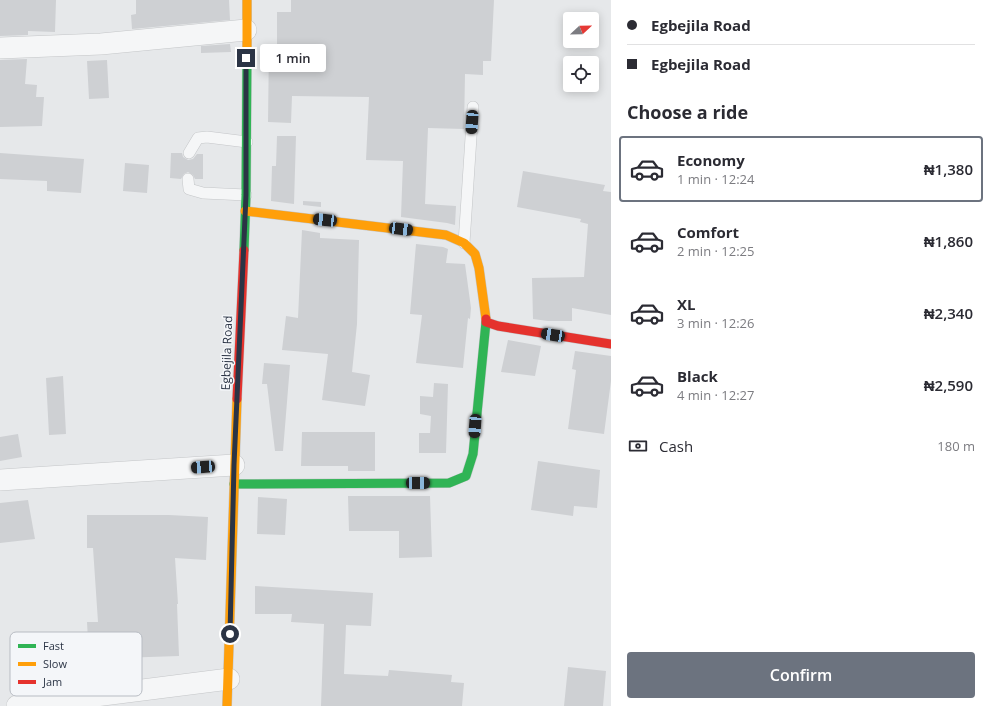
<!DOCTYPE html>
<html lang="en">
<head>
<meta charset="utf-8">
<style>
	body { margin:0; font-family:"Open Sans",sans-serif; background:#f2f2f3; color:#2b2b33; height:100vh; display:flex; flex-direction:column; font-size:15px; white-space:nowrap }
	* { box-sizing:border-box; margin:0 }
	p { font-size:13px; color:#7c7c81 }
	.icon { flex:none; width:22px; height:22px; fill:none; stroke:currentColor; stroke-width:2; stroke-linecap:round; stroke-linejoin:round }
	.map { position:relative; flex:1; overflow:hidden }
	.drawer { display:flex; flex-direction:column; background:#fff; width:380px }
	.drawer>* { flex:none }
	.banner { display:grid; align-content:center; height:88px; padding:0 16px; background:#fff }
	.needle { width:26px; rotate:68deg }
	.tools { position:absolute; left:563px; top:12px; display:grid; gap:8px }
	.tools a { display:grid; place-items:center; width:36px; height:36px; border-radius:4px; background:#fff; box-shadow:0 2px 10px #0003; font-size:20px }
	.end { position:absolute; width:18px; height:18px; margin:-9px; border:5px solid #2b3445; background:#fff; box-shadow:0 0 0 2px #fff }
	.from { border-radius:50% }
	.bubble { position:absolute; height:28px; border-radius:4px; background:#fff; box-shadow:0 2px 10px #0003; font-size:13px; font-weight:600; line-height:28px; text-align:center }
	.car { position:absolute; width:12px; height:24px; margin:-12px -6px; border-radius:5px; box-shadow:0 0 3px 1px #0007; background:linear-gradient(#222 24%,#8ab4d8 0 40%,#222 0 76%,#8ab4d8 0 86%,#222 0) }
	.banner b { display:flex; align-items:center; gap:14px; height:38px; font-size:15px }
	.banner b+b { border-top:1px solid #e1e1e2 }
	.banner i { width:10px; height:10px; background:#2b2b33 }
	ul { padding:0; list-style:none }
	li { display:flex; align-items:center; gap:12px; height:66px; margin:0 8px 6px; padding:0 8px; border:2px solid transparent; border-radius:4px }
	li div { flex:1 }
	li b { display:block; font-size:15px }
	li em { font-style:normal; font-weight:600 }
	li.selected { border-color:#6c737f }
	li>.icon { width:36px; height:36px; stroke-width:1.5 }
	h2 { padding:0 16px; font-size:18px; line-height:48px }
	.pay { display:flex; align-items:center; gap:10px; height:44px; padding:0 16px; font-size:15px }
	.pay p { margin-inline-start:auto }
	.primary-button { display:flex; gap:8px; margin-top:auto; padding:8px 16px }
	.primary-button a { flex:1; height:46px; border-radius:4px; background:#6c737f; color:#fff; font-size:16px; font-weight:600; line-height:46px; text-align:center }
	main { display:flex; flex:1; min-height:0 }
	.map>svg:first-child { display:block }
	.building { fill:#ced0d3 }
	.lines { fill:none; stroke-linecap:round; stroke-linejoin:round }
	.lane-casing { stroke:#c4c6c8; stroke-width:12 }
	.street-casing { stroke:#c4c6c8; stroke-width:22 }
	.fast-casing { stroke:#c4c6c8; stroke-width:10 }
	.slow-casing { stroke:#c4c6c8; stroke-width:10 }
	.jam-casing { stroke:#c4c6c8; stroke-width:10 }
	.lane { stroke:#f5f6f7; stroke-width:11 }
	.street { stroke:#f5f6f7; stroke-width:21 }
	.fast { stroke:#30b455; stroke-width:9 }
	.slow { stroke:#ff9f0a; stroke-width:9 }
	.jam { stroke:#e5322d; stroke-width:9 }
	.route { stroke:#2b3445; stroke-width:5 }
	.labels { text-anchor:middle; stroke-width:3; stroke-linejoin:round; paint-order:stroke }
	.street-label { font-size:12px; fill:#2b3445; stroke:#f4f6f9 }
	.key { fill:#f4f6f9; stroke:#b8bcc3; stroke-width:1 }
	.key-label { font-size:11px; fill:#2b3445 }
</style>
</head>
<body>
<main>
<div class="map">
<svg width="611" height="706" viewBox="0 0 611 706">
	<rect width="100%" height="100%" fill="#e6e8ea"/>
	<!-- building -->
	<path class="building" d="M0,0H56L55,32L28,31V35L0,36Z
		M136,0H229L230,20L132,29L131,15L136,14Z
		M291,0H494L491,61H483V75L465,74L464,129L428,128L425,204L456,206L455,225L447,223L401,217L403,161L366,160L369,97L292,96L291,123L268,122L269,45H277V12H291Z
		M230,44L231,52L201,53V46Z
		M27,59L25,84L37,85L36,97H44L42,126L0,127V60Z
		M107,60L109,98L89,99L87,61Z
		M277,136H296L294,204L271,201L272,166H276Z
		M0,153L84,159L81,193L47,191V181L0,179Z
		M171,153H182L183,157L188,160L193,159L197,154H203V179H195L193,175L188,172L184,174L181,179L170,178Z
		M125,163L149,165L147,193L123,191Z
		M523,171L605,185L603,191L611,192V315L572,308V321H548L533,319L532,278L584,277L588,224L580,222L581,219L517,207Z
		M303,201L321,202V207L303,205Z
		M302,230L320,233V238L359,240L357,324L352,372L370,375L365,406L322,400L328,354L282,350L286,316L298,318Z
		M416,244L443,247L448,249L446,263L465,264L471,308L470,319L468,318L463,368L416,363L422,315L410,314Z
		M508,340L541,346L535,376L501,372Z
		M575,351L611,356V381L604,434L568,429L576,370L572,369Z
		M264,363L290,365L283,451H275L267,384H262Z
		M63,376L66,434L49,435L46,378Z
		M434,383L448,384L446,453H419V433H430L431,416L420,414V396L433,397Z
		M302,432H375V471H348V466H301Z
		M18,434L22,457L0,461V437Z
		M538,461L600,470L597,508L574,506L573,516L531,510Z
		M348,496H430L432,557L399,558V531H349Z
		M258,497L287,499L285,535L257,534Z
		M28,500L35,539L0,543V503Z
		M87,515H169L208,517L206,560L175,558L178,604H177L179,656L89,659L87,622H98L93,548H87Z
		M255,586L373,593L371,626L346,625L344,674L388,676L389,670L452,675L451,682L464,683L462,706H321L324,624L291,622L292,614H255Z
		M568,667L606,671L603,706H564Z"/>
	<g class="lines">
		<defs>
			<path id="lane" d="M189,153L198,138L207,137L247,142
				M188,179L189,189L203,193L246,195
				M464,243L473,107"/>
			<path id="street" d="M0,48L101,44L246,30
				M0,480L234,465
				M17,706L229,679"/>
			<path id="fast" d="M244,250L246,195L247,53
				M234,484L449,483L466,476L473,454L486,322"/>
			<path id="slow" d="M247,53V0
				M245,211L446,235L464,243L475,254L479,268L486,319
				M227,706L237,399"/>
			<path id="jam" d="M486,319V322L498,326L611,344
				M237,399L244,250"/>
		</defs>
		<!-- lane casing -->
		<use href="#lane" class="lane-casing"/>
		<!-- street casing -->
		<use href="#street" class="street-casing"/>
		<!-- fast casing -->
		<use href="#fast" class="fast-casing"/>
		<!-- slow casing -->
		<use href="#slow" class="slow-casing"/>
		<!-- jam casing -->
		<use href="#jam" class="jam-casing"/>
		<!-- lane -->
		<use href="#lane" class="lane"/>
		<!-- street -->
		<use href="#street" class="street"/>
		<!-- fast -->
		<use href="#fast" class="fast"/>
		<!-- slow -->
		<use href="#slow" class="slow"/>
		<!-- jam -->
		<use href="#jam" class="jam"/>
	</g>
	<g class="lines">
		<!-- route -->
		<path class="route" d="M230,634L234,465L246,195V58"/>
	</g>
	<g class="labels">
		<!-- street labels -->
		<g class="street-label">
			<text transform="translate(227 353) rotate(-88)" y="4">Egbejila Road</text>
		</g>
	</g>
	<!-- legend -->
	<rect x="10" y="632" width="132" height="64" rx="6" class="key"/>
	<rect x="18" y="644" width="18" height="4" fill="#30b455"/>
	<rect x="18" y="662" width="18" height="4" fill="#ff9f0a"/>
	<rect x="18" y="680" width="18" height="4" fill="#e5322d"/>
	<g class="key-label">
		<text x="43" y="650">Fast</text>
		<text x="43" y="668">Slow</text>
		<text x="43" y="686">Jam</text>
	</g>
</svg>
<div class="tools">
<a><svg class="needle" viewBox="-14 -14 28 28"><path d="M0-13l5 13h-10z" fill="#e53935"/><path d="M0 13l5-13h-10z" fill="#7c7c81"/></svg></a>
<a><svg class="icon" aria-label="locate" viewBox="0 0 24 24"><circle cx="12" cy="12" r="6"/><path d="M12 2v4M12 18v4M2 12h4M18 12h4"/></svg></a>
</div>
<i class="end from" style="left:230px;top:634px"></i>
<i class="end" style="left:246px;top:58px"></i>
<div class="bubble" style="left:260px;top:44px;width:66px">1 min</div>
<i class="car" style="left:472px;top:122px;rotate:184deg"></i>
<i class="car" style="left:325px;top:220px;rotate:276deg"></i>
<i class="car" style="left:401px;top:229px;rotate:97deg"></i>
<i class="car" style="left:553px;top:335px;rotate:279deg"></i>
<i class="car" style="left:475px;top:426px;rotate:184deg"></i>
<i class="car" style="left:203px;top:467px;rotate:266deg"></i>
<i class="car" style="left:418px;top:483px;rotate:90deg"></i>
</div>
<section class="drawer">
<div class="banner">
<b><i class="from"></i>Egbejila Road</b>
<b><i></i>Egbejila Road</b>
</div>
<h2>Choose a ride</h2>
<ul>
<li class="selected"><svg class="icon" aria-label="car" viewBox="0 0 24 24"><path d="M5 17H2v-5l4-1 3-4h7l3 4 3 1v5h-3M9 17h6M6 11h13"/><circle cx="7" cy="17" r="2"/><circle cx="17" cy="17" r="2"/></svg><div><b>Economy</b><p>1 min · 12:24</p></div><em>₦1,380</em></li>
<li><svg class="icon" aria-label="car" viewBox="0 0 24 24"><path d="M5 17H2v-5l4-1 3-4h7l3 4 3 1v5h-3M9 17h6M6 11h13"/><circle cx="7" cy="17" r="2"/><circle cx="17" cy="17" r="2"/></svg><div><b>Comfort</b><p>2 min · 12:25</p></div><em>₦1,860</em></li>
<li><svg class="icon" aria-label="car" viewBox="0 0 24 24"><path d="M5 17H2v-5l4-1 3-4h7l3 4 3 1v5h-3M9 17h6M6 11h13"/><circle cx="7" cy="17" r="2"/><circle cx="17" cy="17" r="2"/></svg><div><b>XL</b><p>3 min · 12:26</p></div><em>₦2,340</em></li>
<li><svg class="icon" aria-label="car" viewBox="0 0 24 24"><path d="M5 17H2v-5l4-1 3-4h7l3 4 3 1v5h-3M9 17h6M6 11h13"/><circle cx="7" cy="17" r="2"/><circle cx="17" cy="17" r="2"/></svg><div><b>Black</b><p>4 min · 12:27</p></div><em>₦2,590</em></li>
</ul>
<div class="pay"><svg class="icon" aria-label="cash" viewBox="0 0 24 24"><path d="M3 7h18v10H3z"/><circle cx="12" cy="12" r="2"/></svg>Cash<p>180 m</p></div>
<div class="primary-button"><a>Confirm</a></div>
</section>
</main>
</body>
</html>
